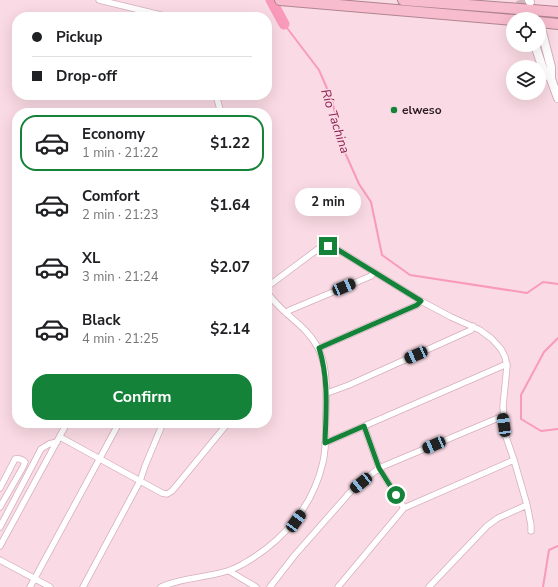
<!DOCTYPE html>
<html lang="en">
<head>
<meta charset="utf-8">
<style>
	body { margin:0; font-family:"Nunito Sans",sans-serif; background:#f6f6f6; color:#202124; height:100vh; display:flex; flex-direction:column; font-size:15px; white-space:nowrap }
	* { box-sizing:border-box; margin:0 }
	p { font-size:13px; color:#757577 }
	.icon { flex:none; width:22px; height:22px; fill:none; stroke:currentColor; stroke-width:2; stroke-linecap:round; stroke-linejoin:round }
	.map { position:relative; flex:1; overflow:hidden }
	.side { position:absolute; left:12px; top:108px; width:260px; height:320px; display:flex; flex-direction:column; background:#fff; border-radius:16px; box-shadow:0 4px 16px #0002 }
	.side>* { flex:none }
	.banner { position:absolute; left:12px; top:12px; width:260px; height:88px; border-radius:16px; box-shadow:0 4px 16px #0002; display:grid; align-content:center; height:88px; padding:0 20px; background:#fff }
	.fabs { position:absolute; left:506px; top:12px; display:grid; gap:8px }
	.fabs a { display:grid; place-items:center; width:40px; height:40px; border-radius:50%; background:#fff; box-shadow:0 4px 16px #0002; font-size:20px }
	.end { position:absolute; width:18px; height:18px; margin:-9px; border:5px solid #148238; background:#fff; box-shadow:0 0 0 2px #fff }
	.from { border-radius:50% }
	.bubble { position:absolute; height:28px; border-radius:14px; background:#fff; box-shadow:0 4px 16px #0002; font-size:13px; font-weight:700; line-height:28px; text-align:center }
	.car { position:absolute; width:12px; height:24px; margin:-12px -6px; border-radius:5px; box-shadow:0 0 3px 1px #0007; background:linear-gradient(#222 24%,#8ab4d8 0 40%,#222 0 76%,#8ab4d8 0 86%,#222 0) }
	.banner b { display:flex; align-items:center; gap:14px; height:38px; font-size:15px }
	.banner b+b { border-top:1px solid #e0e0e0 }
	.banner i { width:10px; height:10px; background:#202124 }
	ul { padding:7px 0 0; list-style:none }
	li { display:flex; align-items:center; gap:12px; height:56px; margin:0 8px 6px; padding:0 12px; border:2px solid transparent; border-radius:16px }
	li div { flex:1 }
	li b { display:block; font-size:15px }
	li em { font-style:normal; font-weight:700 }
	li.selected { border-color:#148238 }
	li>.icon { width:36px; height:36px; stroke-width:1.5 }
	.cta { display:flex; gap:8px; margin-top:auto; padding:8px 20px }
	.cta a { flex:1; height:46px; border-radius:16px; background:#148238; color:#fff; font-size:16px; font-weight:700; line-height:46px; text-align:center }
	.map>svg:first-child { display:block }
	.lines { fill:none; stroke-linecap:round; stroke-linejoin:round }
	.stream { stroke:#f99aba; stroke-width:2 }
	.river { stroke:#f99aba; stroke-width:11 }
	.secondary-tunnel { stroke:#d1b4bd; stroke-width:8; stroke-dasharray:8 4; stroke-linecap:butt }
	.street-casing { stroke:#d5afbb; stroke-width:7 }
	.secondary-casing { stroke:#d5afbb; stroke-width:10 }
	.highway-casing { stroke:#b08491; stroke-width:12 }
	.street { stroke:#fff; stroke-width:5.5 }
	.secondary { stroke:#fff; stroke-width:8 }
	.highway { stroke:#f7bcce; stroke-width:10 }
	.route { stroke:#148238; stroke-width:5 }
	.poi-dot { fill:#148238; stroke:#fadae4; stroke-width:1.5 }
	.labels { text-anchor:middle; stroke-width:3; stroke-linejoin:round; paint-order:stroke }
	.poi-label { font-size:12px; font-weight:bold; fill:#2b1d21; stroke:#fadae4; text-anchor:start }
	.water-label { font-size:13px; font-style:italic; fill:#8e2152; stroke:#fadae4 }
</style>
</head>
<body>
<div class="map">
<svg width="558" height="587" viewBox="0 0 558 587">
	<rect width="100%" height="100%" fill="#fadae4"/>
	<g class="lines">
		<!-- stream -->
		<path class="stream" d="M284,24L319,70L332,100L343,148L359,184L371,202L382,255L410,275L527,293L543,282L558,284
			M558,338L544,352L521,395V419L541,431L558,429
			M543,587L549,550L558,546"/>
		<!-- river -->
		<path class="river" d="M271,0L284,24"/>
		<!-- secondary-tunnel -->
		<path class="secondary-tunnel" d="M520,0L526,19"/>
		<defs>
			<path id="street" d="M99,0L169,17
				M216,95L221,113
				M267,287L318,249L325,246H332L421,301L451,317L480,330L492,339L501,349L505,357L507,366L503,406L505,434L514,460L527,505L531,525V531
				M286,313L290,310L371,276L374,272
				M319,348L417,305L421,301
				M326,392H330L349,385L471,330L473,326
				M364,426L379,468L404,508L514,460
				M60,437L162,493L167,494L172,491L228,423
				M325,443L507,364
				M0,488L15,459C19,458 22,459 25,462L23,467L0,507
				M0,527L41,449L49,444L57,442
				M0,546L67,423
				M0,560L50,587
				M229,571L256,587
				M30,587L119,423
				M83,587L140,481L145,466L163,423
				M161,587C187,575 218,579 243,564C282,542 313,507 323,462C327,446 325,427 326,411C326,390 328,367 318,348C306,324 281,314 267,292
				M270,587L294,556L352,490L379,468L503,416
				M338,587L404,508
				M429,587L487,526L498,518L527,505"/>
			<path id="secondary" d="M529,0L530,2
				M542,32L551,67V79L558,98
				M535,45L543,69L551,79"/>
			<path id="highway" d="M280,0L513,20
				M403,0L558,12
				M539,22L558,24"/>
		</defs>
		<!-- street casing -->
		<use href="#street" class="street-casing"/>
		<!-- secondary casing -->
		<use href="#secondary" class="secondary-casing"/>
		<!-- highway casing -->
		<use href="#highway" class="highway-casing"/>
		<!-- street -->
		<use href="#street" class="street"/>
		<!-- secondary -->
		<use href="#secondary" class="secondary"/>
		<!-- highway -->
		<use href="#highway" class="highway"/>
	</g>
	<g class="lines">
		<!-- route -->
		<path class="route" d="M328,246L335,248L421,301L417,305L319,348C329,379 326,411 325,443L364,426L379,468L396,495"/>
	</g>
	<!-- markers -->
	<circle class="poi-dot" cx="394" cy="110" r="4"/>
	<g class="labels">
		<!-- poi labels -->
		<g class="poi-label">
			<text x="402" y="114">elweso</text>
		</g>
		<!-- water labels -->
		<g class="water-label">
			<text transform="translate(336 121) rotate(72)" y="5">Río Tachina</text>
		</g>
	</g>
</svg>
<div class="fabs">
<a><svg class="icon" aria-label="locate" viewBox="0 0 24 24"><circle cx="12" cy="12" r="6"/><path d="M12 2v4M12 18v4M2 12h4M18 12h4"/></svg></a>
<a><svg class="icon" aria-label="layers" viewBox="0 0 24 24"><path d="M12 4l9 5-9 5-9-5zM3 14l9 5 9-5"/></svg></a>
</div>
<i class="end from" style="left:396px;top:495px"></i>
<i class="end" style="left:328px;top:246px"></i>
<div class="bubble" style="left:295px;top:188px;width:66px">2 min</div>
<i class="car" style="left:344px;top:287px;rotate:67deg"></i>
<i class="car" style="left:416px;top:355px;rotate:246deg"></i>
<i class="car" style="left:504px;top:425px;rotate:352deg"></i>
<i class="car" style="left:434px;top:445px;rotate:247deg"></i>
<i class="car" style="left:361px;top:483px;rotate:231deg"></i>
<i class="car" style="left:296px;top:521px;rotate:36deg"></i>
<div class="banner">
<b><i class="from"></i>Pickup</b>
<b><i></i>Drop-off</b>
</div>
<section class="side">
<ul>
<li class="selected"><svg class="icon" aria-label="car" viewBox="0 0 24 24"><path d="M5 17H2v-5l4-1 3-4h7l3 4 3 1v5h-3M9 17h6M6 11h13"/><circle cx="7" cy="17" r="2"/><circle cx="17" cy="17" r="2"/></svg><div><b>Economy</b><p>1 min · 21:22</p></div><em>$1.22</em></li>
<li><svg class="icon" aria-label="car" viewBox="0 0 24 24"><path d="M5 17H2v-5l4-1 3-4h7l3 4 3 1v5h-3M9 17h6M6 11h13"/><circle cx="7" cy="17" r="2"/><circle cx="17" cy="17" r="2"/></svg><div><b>Comfort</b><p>2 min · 21:23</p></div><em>$1.64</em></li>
<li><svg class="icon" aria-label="car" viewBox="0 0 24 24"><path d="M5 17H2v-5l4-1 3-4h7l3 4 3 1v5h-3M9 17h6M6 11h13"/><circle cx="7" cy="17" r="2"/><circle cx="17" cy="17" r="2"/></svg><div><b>XL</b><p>3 min · 21:24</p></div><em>$2.07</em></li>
<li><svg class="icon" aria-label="car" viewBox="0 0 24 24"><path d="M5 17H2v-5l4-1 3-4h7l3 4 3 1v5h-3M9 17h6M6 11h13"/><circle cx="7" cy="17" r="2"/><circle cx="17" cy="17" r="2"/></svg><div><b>Black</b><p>4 min · 21:25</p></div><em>$2.14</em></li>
</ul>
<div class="cta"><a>Confirm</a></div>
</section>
</div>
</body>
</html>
